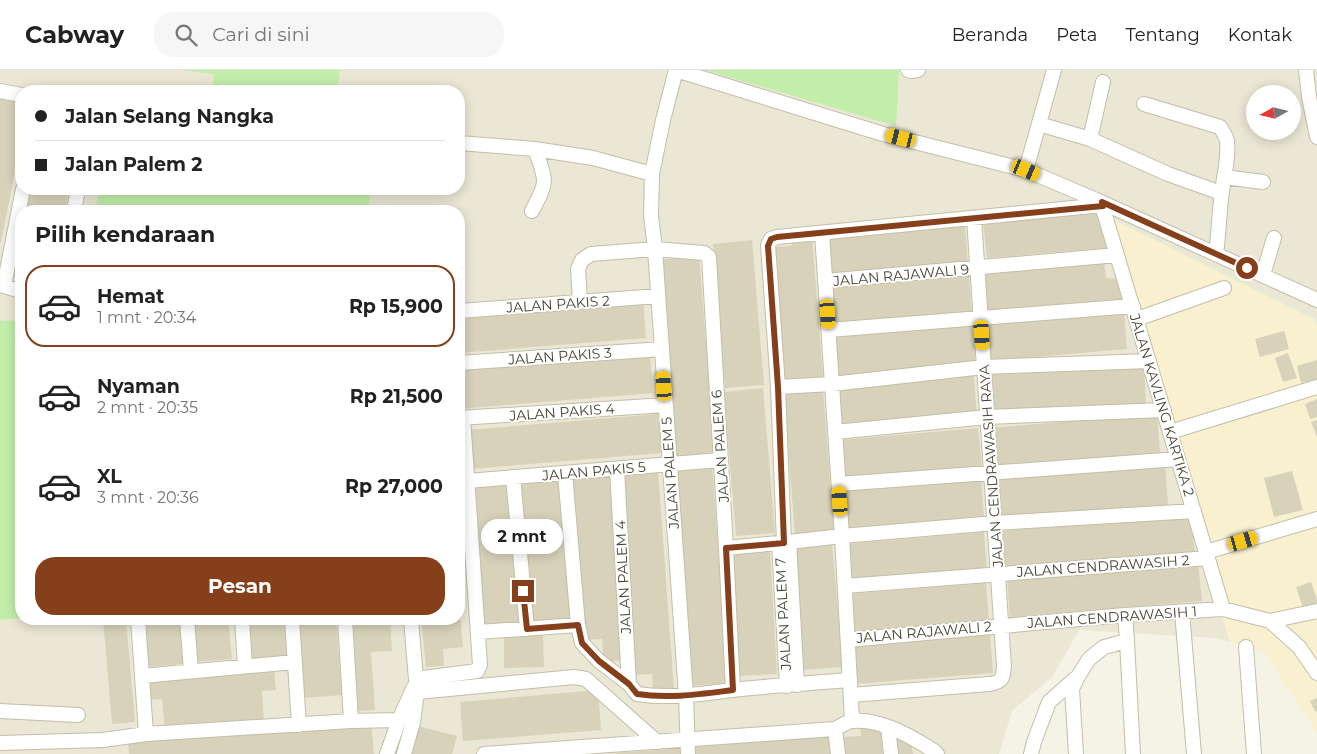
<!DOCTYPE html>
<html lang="id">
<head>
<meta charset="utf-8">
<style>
	body { margin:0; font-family:Montserrat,sans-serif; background:#f6f6f6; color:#222; height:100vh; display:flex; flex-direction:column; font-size:19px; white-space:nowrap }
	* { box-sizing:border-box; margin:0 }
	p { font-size:16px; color:#767676 }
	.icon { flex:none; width:28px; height:28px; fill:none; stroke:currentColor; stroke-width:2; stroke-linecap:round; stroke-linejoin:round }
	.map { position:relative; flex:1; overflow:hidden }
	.drawer { position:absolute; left:15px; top:135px; width:450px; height:420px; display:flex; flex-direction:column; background:#fff; border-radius:20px; box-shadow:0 2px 12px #0003 }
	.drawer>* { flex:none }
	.banner { position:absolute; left:15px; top:15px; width:450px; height:110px; border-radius:20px; box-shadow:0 2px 12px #0003; display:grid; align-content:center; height:110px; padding:0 20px; background:#fff }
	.needle { width:32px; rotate:262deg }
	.buttons { position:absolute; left:1246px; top:15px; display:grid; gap:10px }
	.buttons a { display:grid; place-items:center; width:55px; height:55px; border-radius:50%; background:#fff; box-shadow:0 2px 12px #0003; font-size:25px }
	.end { position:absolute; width:22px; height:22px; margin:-11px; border:6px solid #85401b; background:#fff; box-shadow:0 0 0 2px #fff }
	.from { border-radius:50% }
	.bubble { position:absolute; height:35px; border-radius:18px; background:#fff; box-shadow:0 2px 12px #0003; font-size:16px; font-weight:700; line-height:35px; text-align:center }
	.car { position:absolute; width:15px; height:30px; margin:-15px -8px; border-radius:6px; box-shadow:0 0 4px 1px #0007; background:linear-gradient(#f5c518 24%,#345 0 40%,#f5c518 0 76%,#345 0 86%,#f5c518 0) }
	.banner b { display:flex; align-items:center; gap:18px; height:48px; font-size:19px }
	.banner b+b { border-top:1px solid #e0e0e0 }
	.banner i { width:12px; height:12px; background:#222 }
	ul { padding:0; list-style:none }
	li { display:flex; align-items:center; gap:15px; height:82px; margin:0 10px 8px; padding:0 10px; border:2px solid transparent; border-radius:20px }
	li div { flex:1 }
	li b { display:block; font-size:19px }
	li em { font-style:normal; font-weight:700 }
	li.current { border-color:#85401b }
	li>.icon { width:45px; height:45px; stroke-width:1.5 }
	h2 { padding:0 20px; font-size:22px; line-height:60px }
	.action { display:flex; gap:10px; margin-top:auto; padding:10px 20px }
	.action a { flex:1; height:58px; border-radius:20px; background:#85401b; color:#fff; font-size:20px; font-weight:700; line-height:58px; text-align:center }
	header { display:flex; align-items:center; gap:30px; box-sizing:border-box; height:70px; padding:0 25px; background:#fff; border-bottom:1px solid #e0e0e0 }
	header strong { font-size:24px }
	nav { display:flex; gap:28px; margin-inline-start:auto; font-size:18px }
	.search { width:350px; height:45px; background:#f6f6f6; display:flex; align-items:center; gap:12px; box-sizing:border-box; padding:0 18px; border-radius:20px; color:#767676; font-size:19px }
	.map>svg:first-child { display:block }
	.residential { fill:#eae7d4; fill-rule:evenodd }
	.commercial { fill:#f9f0cf }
	.green { fill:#c2eeaa }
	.building { fill:#d8d2ba }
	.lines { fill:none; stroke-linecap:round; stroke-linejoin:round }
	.street-casing { stroke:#c2bea8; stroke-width:16 }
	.street { stroke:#fff; stroke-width:14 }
	.route { stroke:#85401b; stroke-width:6 }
	.labels { text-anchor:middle; stroke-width:4; stroke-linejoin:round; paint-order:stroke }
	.street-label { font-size:14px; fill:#494534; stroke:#fff }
</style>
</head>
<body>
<header>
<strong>Cabway</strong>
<div class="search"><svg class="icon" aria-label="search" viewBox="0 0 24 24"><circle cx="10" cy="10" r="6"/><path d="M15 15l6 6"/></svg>Cari di sini</div>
<nav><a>Beranda</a><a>Peta</a><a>Tentang</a><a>Kontak</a></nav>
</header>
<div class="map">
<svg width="1317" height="684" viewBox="0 0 1317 684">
	<rect width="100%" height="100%" fill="#f5f3e6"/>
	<!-- residential -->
	<path class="residential" d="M0,0H1317V256L1313,249L1099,143L1230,572L1215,568L1079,560L1053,606L1012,641L999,684H0ZM21,21H459V119H21ZM1255,24H1292V61H1255ZM21,141H459V549H21Z"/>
	<!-- commercial -->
	<path class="commercial" d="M1099,142L1314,249L1317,256V663L1265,583L1230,572Z"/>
	<!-- green -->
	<path class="green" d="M181,0H340L337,21H212L214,4Z
		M705,0H899L896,56Z
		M99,119H370L369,141H95Z
		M21,250V548L0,550V251Z"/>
	<!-- building -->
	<path class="building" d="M0,25L21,29V72L1,172H0Z
		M29,119H69L65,141H25Z
		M1101,140L1105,156L1107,178L987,188L983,149Z
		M965,155L968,194L830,206L827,166Z
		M21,162V208L11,206Z
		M812,165L823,307L784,310L774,177L792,176V167Z
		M752,170L764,315L725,318L713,174Z
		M699,186L715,385L676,388L660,190Z
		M1104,191L1106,208L1120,209L1125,229L987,241L984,201Z
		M969,205L972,245L834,256L831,217Z
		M643,228L646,268L459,283V243Z
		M1124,240L1127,279L989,291L986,251Z
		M972,256L976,296L837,307L834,267Z
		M1284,261L1289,279L1260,287L1255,269Z
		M650,283L653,323L459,339V299Z
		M1288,283L1297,308L1283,312L1275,288Z
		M1317,290V309L1301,313L1297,296Z
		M1144,295L1146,335L993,342L991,303Z
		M974,306L977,346L839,357L835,318Z
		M763,318L775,463L736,466L724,322Z
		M823,319L834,463L795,466L784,322Z
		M1317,329V347L1310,349L1305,334Z
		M658,344L662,383L470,399L467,360Z
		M1157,344L1160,383L992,397L989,358Z
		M1317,350V367L1311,352Z
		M978,358L982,398L844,409L840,370Z
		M712,395L728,613L689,616L673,398Z
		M1165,395L1168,435L1000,449L996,409Z
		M610,400L624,590L604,592L602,569L584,570L571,403Z
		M658,401L674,619L653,620L652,604L634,605L619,404Z
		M1292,401L1303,440L1274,447L1264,408Z
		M560,408L572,550L533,553L521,411Z
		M981,408L984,448L846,459L843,420Z
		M510,412L522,555L483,558L471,416Z
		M1191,445L1195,484L1003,500L1000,461Z
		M984,462L987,502L849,513L846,474Z
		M832,474L843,597L801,600L791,478Z
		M770,482L777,604L738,606L730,484Z
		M1198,492L1202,531L1010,547L1007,508Z
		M1311,512L1317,529V533L1303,538L1296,517Z
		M986,513L989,552L851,564L848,524Z
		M459,542H460L463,577L443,579L444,596L426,597L421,549H459Z
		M103,549H126L135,652L112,654Z
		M142,549H181L185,594L146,597Z
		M189,549H228L232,589L193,592Z
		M248,549H287L290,588L251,591Z
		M297,549H336L342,625L303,628Z
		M351,549H390L392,581L371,582L375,640L357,641Z
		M990,563L993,603L855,614L852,575Z
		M504,565H543L544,597L504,598Z
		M274,598L276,620L262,621L264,652L165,660L162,629L148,630L146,609Z
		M598,620L601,660L463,671L460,632Z
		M1317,628V641L1315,642L1310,631Z
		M371,651L374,684H129L128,672Z
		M414,655L457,666L452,684H406Z
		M881,657L883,684H844L843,667L861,666L860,658Z
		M828,664L830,684H691L690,675Z
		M894,666L910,669L913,684H895Z
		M685,678V684H616V683Z"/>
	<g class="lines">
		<defs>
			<path id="street" d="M908,0L911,1L918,0
				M1306,0L1309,27L1317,67
				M0,21L21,25
				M1144,34L1220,57C1223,62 1226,66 1227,71C1229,88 1224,105 1222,122C1219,142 1219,163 1216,184
				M1039,54L1090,69L1168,104L1221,123
				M1090,69L1103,12
				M459,73L535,79L593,88L652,104
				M1026,100L1054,0
				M1224,107L1263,112
				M1101,132L1223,539
				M74,141L78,119
				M532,141C536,132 544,121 544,111C544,101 538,89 535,79
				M822,163L842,466L852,650
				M1263,205L1274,168
				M825,211L1117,185
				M0,215L21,221
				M4,216L23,119
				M580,232L578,199L582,190L591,184L655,179L704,183L709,187L726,478L733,620
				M459,241L658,226
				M1137,249L1224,218
				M829,260L1133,236
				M459,293L662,279
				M778,317L832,314L984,297L1149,291
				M459,348L666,335
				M835,362L987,347L1164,340
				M1170,362L1317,317
				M617,399L629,614
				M565,403L578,555L582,573L599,591L629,614L637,624C669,629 700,624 732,620C771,616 811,613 850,610
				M513,407L527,559
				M467,411L720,390
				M839,414L1178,389
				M789,472L797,615
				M779,473L787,616
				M784,473L778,317L768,175L771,169L777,167L1103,135
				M726,478L789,472L842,466L995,453L1194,441
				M1206,482L1317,449
				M845,516L1208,488
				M1182,542L1194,684
				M1125,545L1127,571L1133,684
				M138,549L146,664
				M187,549L191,601
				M242,549L245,596
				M292,549L299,655
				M345,549L351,651
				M1270,551L1299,577L1317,603
				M478,562L578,555
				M848,570L1125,545L1223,539L1270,551L1317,541
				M1246,577L1254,684
				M142,606L295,592
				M416,609L477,601L480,595L463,348
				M412,621L417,622L574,607L586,609L657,672
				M851,625L989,614C1002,612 1003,609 1004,596L974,148
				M0,641L78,645
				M888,657L891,684
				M835,659L838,684
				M0,673L103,670L146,664L351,651L399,650
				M387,684L399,650L414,617
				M404,684L413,652L417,622L411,549
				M484,684L835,659C841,656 848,651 853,651C880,648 912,667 934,681L937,684
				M688,684L686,626L655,179L651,146L652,104L663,50L676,0L883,64L1026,100L1101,132L1317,230
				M1031,684L1034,672L1049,632L1076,608
				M1076,684L1072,619L1077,608L1089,589L1104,577L1127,571"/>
		</defs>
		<!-- street casing -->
		<use href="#street" class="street-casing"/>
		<!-- street -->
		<use href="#street" class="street"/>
	</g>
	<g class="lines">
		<!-- route -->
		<path class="route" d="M523,521L527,559L578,555L582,573L599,591L629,614L637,624C669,629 701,624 733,620L726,478L784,473L778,317L768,176L771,169L777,167L1103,136L1102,132L1247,198"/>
	</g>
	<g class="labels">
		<!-- street labels -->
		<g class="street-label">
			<text transform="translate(901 205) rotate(-5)" y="5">JALAN RAJAWALI 9</text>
			<text transform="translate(558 234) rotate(-4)" y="5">JALAN PAKIS 2</text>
			<text transform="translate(560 286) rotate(-4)" y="5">JALAN PAKIS 3</text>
			<text transform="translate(1162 335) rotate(73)" y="5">JALAN KAVLING KARTIKA 2</text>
			<text transform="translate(562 342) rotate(-4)" y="5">JALAN PAKIS 4</text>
			<text transform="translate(720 376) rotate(-94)" y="5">JALAN PALEM 6</text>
			<text transform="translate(991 396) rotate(-94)" y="5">JALAN CENDRAWASIH RAYA</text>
			<text transform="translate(594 401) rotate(-5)" y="5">JALAN PAKIS 5</text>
			<text transform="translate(670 403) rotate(-94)" y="5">JALAN PALEM 5</text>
			<text transform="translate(1103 496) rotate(-4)" y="5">JALAN CENDRAWASIH 2</text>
			<text transform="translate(623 507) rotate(-93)" y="5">JALAN PALEM 4</text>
			<text transform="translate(783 544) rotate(-93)" y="5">JALAN PALEM 7</text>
			<text transform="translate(1112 547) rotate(-4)" y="5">JALAN CENDRAWASIH 1</text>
			<text transform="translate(924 562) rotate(-5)" y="5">JALAN RAJAWALI 2</text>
		</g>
	</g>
</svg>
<div class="buttons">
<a><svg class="needle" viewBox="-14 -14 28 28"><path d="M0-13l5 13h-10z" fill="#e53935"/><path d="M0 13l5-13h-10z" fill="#767676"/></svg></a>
</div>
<i class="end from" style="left:1247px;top:198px"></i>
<i class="end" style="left:523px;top:521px"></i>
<div class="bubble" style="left:481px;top:449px;width:82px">2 mnt</div>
<i class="car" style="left:901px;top:68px;rotate:284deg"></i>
<i class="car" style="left:1026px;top:100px;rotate:113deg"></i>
<i class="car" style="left:828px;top:244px;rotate:176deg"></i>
<i class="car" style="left:982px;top:265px;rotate:176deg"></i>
<i class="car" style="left:664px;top:316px;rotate:356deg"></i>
<i class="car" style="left:840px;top:431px;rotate:356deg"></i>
<i class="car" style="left:1243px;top:471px;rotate:74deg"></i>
<div class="banner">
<b><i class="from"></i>Jalan Selang Nangka</b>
<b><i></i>Jalan Palem 2</b>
</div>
<section class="drawer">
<h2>Pilih kendaraan</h2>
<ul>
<li class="current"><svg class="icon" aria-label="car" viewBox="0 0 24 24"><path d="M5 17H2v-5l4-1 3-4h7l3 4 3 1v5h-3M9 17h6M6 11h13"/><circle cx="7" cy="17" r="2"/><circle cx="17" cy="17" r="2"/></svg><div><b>Hemat</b><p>1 mnt · 20:34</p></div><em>Rp 15,900</em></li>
<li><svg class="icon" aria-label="car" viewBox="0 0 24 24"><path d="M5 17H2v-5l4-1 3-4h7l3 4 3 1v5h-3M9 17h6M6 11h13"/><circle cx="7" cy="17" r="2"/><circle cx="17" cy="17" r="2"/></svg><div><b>Nyaman</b><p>2 mnt · 20:35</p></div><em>Rp 21,500</em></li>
<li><svg class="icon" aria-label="car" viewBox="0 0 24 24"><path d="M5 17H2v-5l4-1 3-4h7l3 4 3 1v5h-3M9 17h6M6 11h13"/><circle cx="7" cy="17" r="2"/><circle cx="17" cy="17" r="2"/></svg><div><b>XL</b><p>3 mnt · 20:36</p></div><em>Rp 27,000</em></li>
</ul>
<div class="action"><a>Pesan</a></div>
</section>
</div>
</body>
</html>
